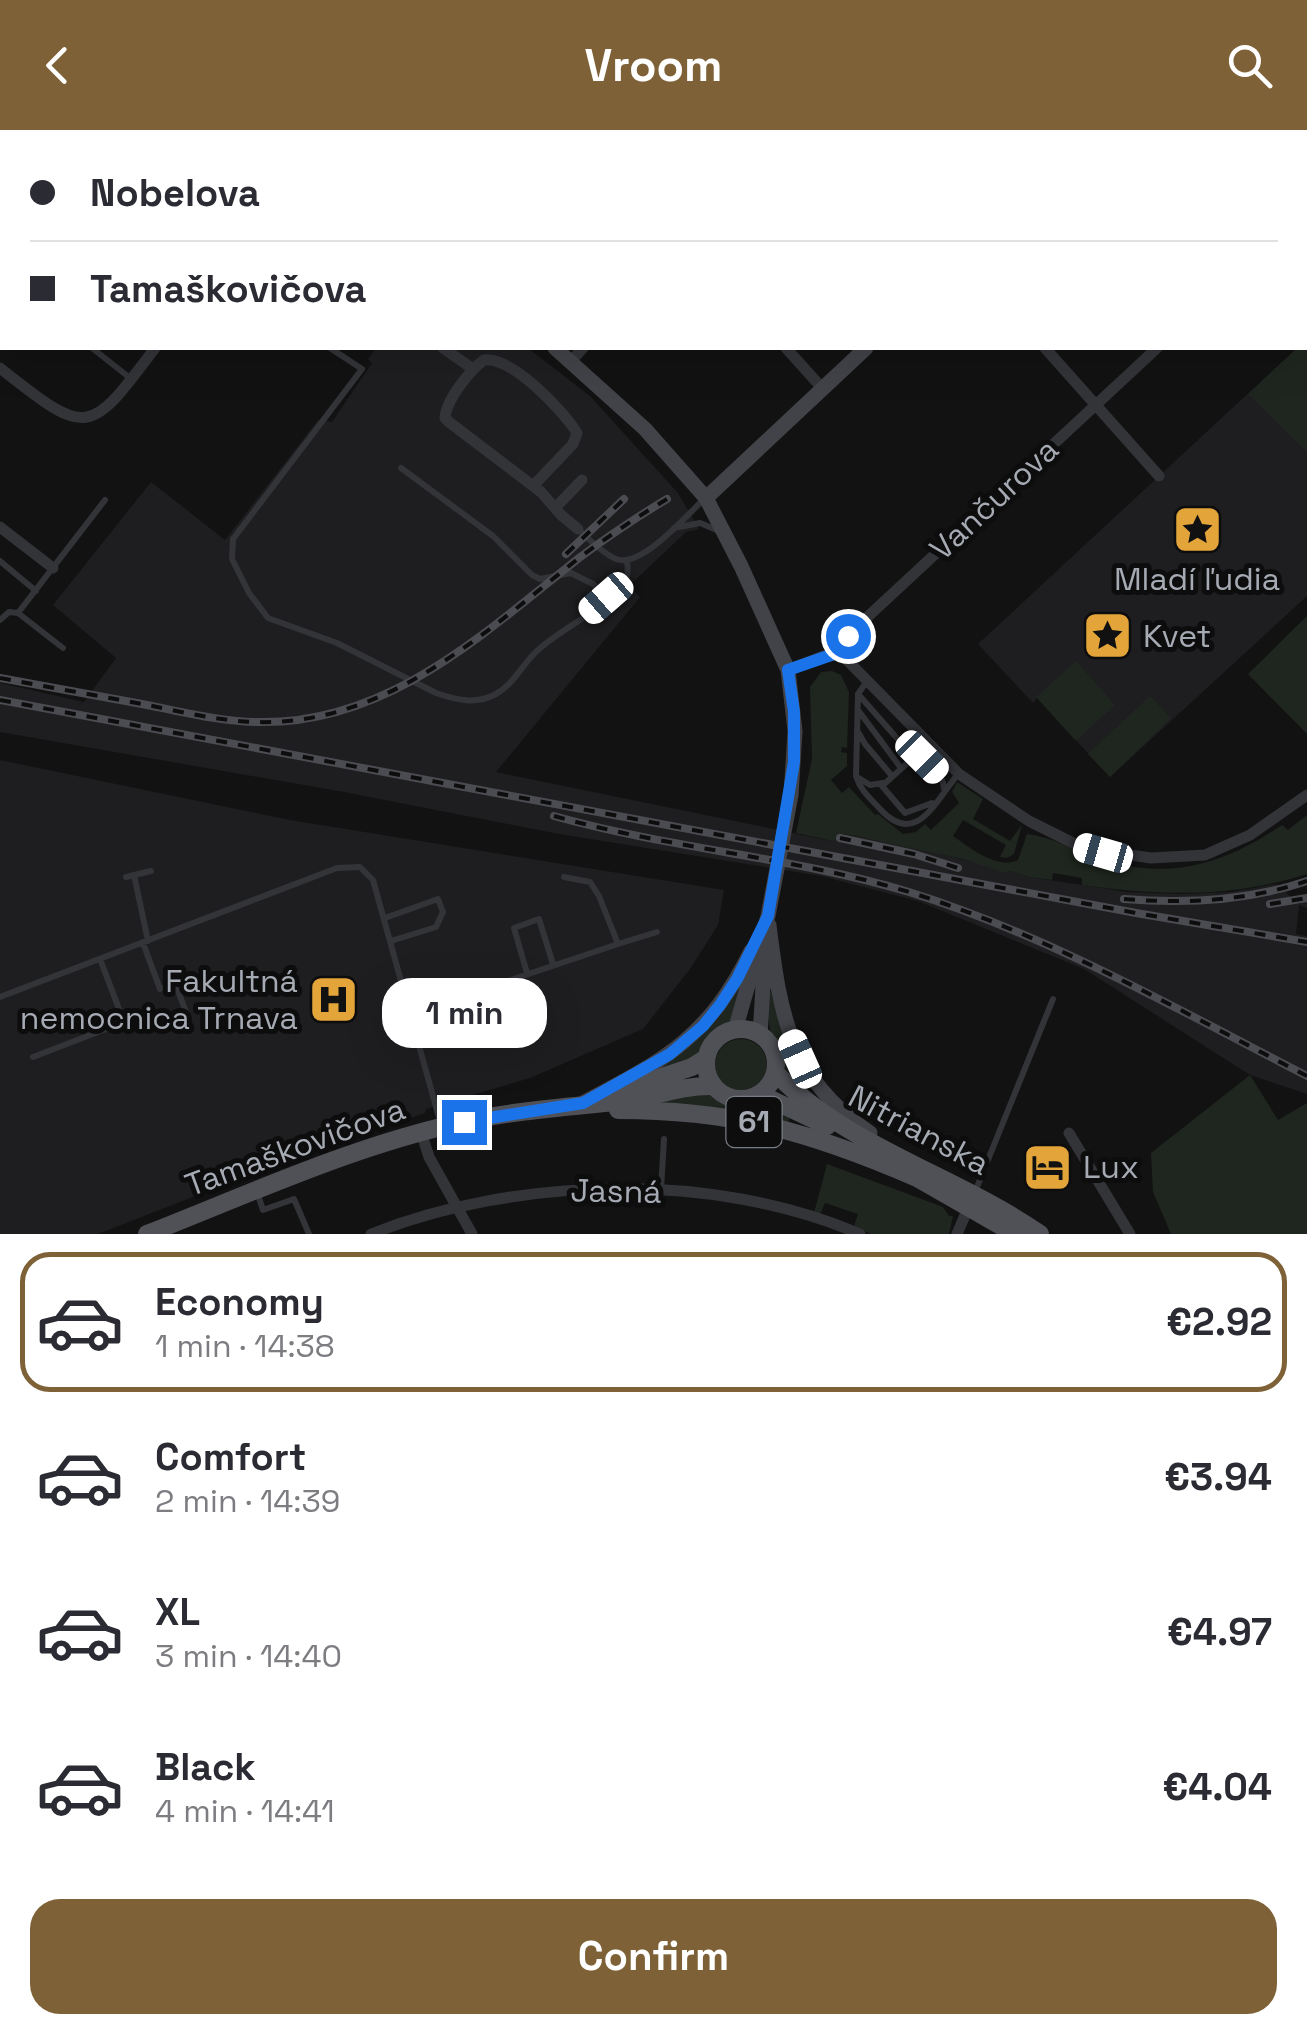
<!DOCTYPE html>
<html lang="en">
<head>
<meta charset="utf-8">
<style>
	body { margin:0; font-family:"Space Grotesk",sans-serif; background:#f7f7f7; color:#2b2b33; height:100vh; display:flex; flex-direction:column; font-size:38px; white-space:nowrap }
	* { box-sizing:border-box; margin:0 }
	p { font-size:32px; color:#7c7c81 }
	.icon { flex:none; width:55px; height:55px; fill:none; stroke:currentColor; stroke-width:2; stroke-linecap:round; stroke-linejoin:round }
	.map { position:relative; height:1104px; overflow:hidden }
	.sheet { display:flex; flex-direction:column; background:#fff; flex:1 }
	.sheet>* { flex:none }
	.guide { position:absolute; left:0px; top:0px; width:1308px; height:220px; box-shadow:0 10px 40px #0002; display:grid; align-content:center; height:220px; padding:0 30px; background:#fff }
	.end { position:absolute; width:45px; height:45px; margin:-22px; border:12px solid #1a73e8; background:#fff; box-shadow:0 0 0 5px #fff }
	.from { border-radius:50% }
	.bubble { position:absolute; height:70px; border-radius:30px; background:#fff; box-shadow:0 10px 40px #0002; font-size:32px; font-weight:700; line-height:70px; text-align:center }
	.car { position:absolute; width:30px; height:60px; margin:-30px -15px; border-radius:12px; box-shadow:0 0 8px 2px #0007; background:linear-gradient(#fff 24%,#345 0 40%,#fff 0 76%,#345 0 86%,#fff 0) }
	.guide b { display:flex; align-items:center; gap:35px; height:95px; font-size:38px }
	.guide b+b { border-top:2px solid #e1e1e2 }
	.guide i { width:25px; height:25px; background:#2b2b33 }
	ul { padding:18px 0 0; list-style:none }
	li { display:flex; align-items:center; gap:30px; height:140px; margin:0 20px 15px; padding:0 10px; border:5px solid transparent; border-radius:30px }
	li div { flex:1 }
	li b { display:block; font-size:38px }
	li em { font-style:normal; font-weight:700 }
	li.on { border-color:#7e6136 }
	li>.icon { width:90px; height:90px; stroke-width:1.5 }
	.cta { display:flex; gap:20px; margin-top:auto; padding:20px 30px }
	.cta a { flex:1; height:115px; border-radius:30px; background:#7e6136; color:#fff; font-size:40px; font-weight:700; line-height:115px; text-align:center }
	header { display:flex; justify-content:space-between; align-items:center; height:130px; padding:0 30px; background:#7e6136; color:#fff; font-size:45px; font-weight:700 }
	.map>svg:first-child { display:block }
	.built { fill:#1e1e20 }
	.green { fill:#1f261f }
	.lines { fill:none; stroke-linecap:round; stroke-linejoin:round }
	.lane { stroke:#333438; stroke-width:6 }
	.street { stroke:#333438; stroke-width:11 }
	.secondary { stroke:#424348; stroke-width:15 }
	.primary { stroke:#505157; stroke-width:18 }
	.rail-casing { stroke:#4b4c51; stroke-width:8 }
	.rail { stroke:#0d0d0e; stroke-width:4; stroke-dasharray:11; stroke-linecap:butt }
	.route { stroke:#1a73e8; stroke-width:12 }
	.labels { text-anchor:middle; stroke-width:10; stroke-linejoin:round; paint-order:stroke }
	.shield { fill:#0d0d0e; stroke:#777b82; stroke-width:2.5 }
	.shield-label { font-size:30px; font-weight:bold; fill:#a5aab3 }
	.street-label { font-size:32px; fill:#a5aab3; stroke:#0d0d0e }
	.poi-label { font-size:32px; fill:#a5aab3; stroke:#0d0d0e; text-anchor:start }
</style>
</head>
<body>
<header><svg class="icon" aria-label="back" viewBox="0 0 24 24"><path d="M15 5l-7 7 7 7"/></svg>Vroom<svg class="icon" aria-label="search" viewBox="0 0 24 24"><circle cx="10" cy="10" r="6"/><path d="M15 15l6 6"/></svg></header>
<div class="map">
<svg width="1307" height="1104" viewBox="0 0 1307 1104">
	<rect width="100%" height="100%" fill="#121213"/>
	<!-- built -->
	<path class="built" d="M1307,209V466L1110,647L1037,568L1033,573L978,514L1297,218H1305Z
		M376,218H528L590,266L678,363L699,399L686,402L629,456L640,467L496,642L832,711L842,704L915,717L984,735L1004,743L1011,741L1029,747L1082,755L1127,762L1182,764L1231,762L1276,754L1299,774L1307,768V778L1299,775L1296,804L1307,806V964L1250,945L1084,839L918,771L821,746L559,704L344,662L0,602V553L84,572L116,528L53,475L151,352L225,410L318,290L332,292L372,233L368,229Z
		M0,630L290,690L724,760L718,795L690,839L643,899L530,948L426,979L425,983L285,1031L98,1104H0Z"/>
	<!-- green -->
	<path class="green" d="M1307,209V322L1248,264L1297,218H1305Z
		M1307,486V604L1248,544Z
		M1076,531L1115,575L1076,611L1036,567Z
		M832,541L841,545L849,562L847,618L842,617L841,622L847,623V636L831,650L842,663L849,657L875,685L878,684L903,704L916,702L925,694L931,700L959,673L952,662L957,652L983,669L973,689L1010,711L1022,695L1014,724L1007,728L1000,727L1006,715L963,690L953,706C970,718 998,740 1018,730L1027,704C1052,707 1076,721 1100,729C1169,751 1223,735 1282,695L1288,700L1307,685V744C1232,768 1159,766 1082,755V748L1053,743L1052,750L1029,747L1011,741L1004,743L963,729L855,706L842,704L833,711L796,703L812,629L810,557L821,542Z
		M1150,566L1171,588L1110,647L1088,624Z
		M738,854L743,855L733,890L710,906L698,925L656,944L654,939Z
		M767,862H771L780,894L810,955L804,961C775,931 767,903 767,862Z
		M715 935a26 26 0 1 1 52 0a26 26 0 1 1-52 0Z
		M1250,945L1278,990L1307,973V1104H1171L1153,1062L1151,1023Z
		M689,963L711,965L734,976L763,973L791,982L788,994L663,976L662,968Z
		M827,1034L943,1077L949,1086H953L949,1104H871L854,1096L858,1084L825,1073L820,1084L814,1083Z"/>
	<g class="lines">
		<!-- lane -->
		<path class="lane" d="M0,49L2,46
			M0,144L2,146
			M92,218L130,248
			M330,218L362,239L233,409L232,429L249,463L268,488L337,513L436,563C456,570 476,575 496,564C515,553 522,534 538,520C564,497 602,481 623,453C629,447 628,439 627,431
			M401,338L493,406L532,445L540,449L571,443L593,454L606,468
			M674,398L700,393L719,401
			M578,399C589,409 602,423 616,429C641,439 687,385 705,368
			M0,431L36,461
			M18,483L105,370
			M0,490L9,482L18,483L63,518
			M867,551L858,564L856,646C860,660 870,668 880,679C916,718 935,672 958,644
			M858,564L910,623C924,629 943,642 944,658
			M858,580L901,638
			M857,600L865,614L892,646
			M857,647L870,655L883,653
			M932,673L905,683L882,656L912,629L934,618
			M134,745L148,811
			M126,747L151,741
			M385,788L438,769L443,782L436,797L391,811
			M143,813L160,859L202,843
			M618,814L657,802
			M527,843L514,798L539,789L553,834
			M175,853L186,882
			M0,867L337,738L360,737L373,750L441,995
			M408,879L466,865L618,814L599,766L590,752L564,747
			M33,927L124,892L100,829
			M661,1059L664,1009
			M257,1062L263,1080L294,1069L309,1104
			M975,1062L1053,869"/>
		<!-- street -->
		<path class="street" d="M251,0L254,2
			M669,0L670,2
			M1065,0L1067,2
			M1115,0L1118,2
			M818,2L821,0
			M1305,81L1307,79
			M443,218L473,239
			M786,218L822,258
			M1045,218L1159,346
			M572,230L583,218
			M0,238C88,308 89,306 155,218
			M533,356L573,314L577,303C563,280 511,226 484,230C470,240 446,270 445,288L449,292L541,362L561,385L578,399
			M555,378L582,350
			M0,397L53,438
			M833,524L847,506L1157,218
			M788,540L823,526L842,525L959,644L1029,691L1083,718L1151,728L1205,725L1250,705L1307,665
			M421,1002L429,1027L472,1104
			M1069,1003L1130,1104
			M371,1104C518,1046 714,1041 860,1104
			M957,1104L969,1076"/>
		<!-- secondary -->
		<path class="secondary" d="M305,0L306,2
			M1101,2L1103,0
			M555,218L645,299L706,368L741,436L788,540L795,601L791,665L768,786L735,900
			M706,368L866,218
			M769,795C780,885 790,949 870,1003
			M760,905L765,824
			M583,973C666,929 708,908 751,821"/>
		<!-- primary -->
		<path class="primary" d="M706 934a35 35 0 1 1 70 0a35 35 0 1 1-70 0Z
			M775,942C843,1015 957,1046 1040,1104
			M623,960L692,937L706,928
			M760,964L827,996
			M618,980C734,980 811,1002 917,1048
			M910,1044L1015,1104
			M147,1104C244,1066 340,1022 441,997C499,982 556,978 615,972C648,969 679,955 713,956"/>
		<defs>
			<path id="rail" d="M566,424L624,369
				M0,548C47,557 95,565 142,574C179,581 217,591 255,592C386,596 483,504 579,428C607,407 637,387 667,369
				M0,570L1136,783L1307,812
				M554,686C671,719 793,727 909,762C1050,806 1177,879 1307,946
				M840,708L914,724L958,738
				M1124,769C1186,774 1248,771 1307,751
				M1270,774L1307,768"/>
		</defs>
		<!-- rail casing -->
		<use href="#rail" class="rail-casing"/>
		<!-- rail -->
		<use href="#rail" class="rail"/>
	</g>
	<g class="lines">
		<!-- route -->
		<path class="route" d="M464,992L583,973L670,924L703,896L720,875L737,849L768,786L794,632V582L788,540L834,524L848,506"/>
	</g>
	<!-- icons -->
	<defs>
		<symbol id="sight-square" viewBox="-11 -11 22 22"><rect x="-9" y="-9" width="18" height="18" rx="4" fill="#e3a43a" stroke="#0d0d0e"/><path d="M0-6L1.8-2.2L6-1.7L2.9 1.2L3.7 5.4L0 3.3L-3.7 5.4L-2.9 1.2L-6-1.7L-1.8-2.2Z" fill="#111"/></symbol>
		<symbol id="hospital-square" viewBox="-11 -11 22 22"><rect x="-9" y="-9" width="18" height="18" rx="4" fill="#e3a43a" stroke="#0d0d0e"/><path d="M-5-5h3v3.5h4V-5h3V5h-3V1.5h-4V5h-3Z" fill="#111"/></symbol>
		<symbol id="hotel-square" viewBox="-11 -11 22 22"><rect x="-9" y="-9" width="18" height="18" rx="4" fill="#e3a43a" stroke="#0d0d0e"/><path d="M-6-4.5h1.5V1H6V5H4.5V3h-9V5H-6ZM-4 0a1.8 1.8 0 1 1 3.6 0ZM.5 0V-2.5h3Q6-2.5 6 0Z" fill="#111"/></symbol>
	</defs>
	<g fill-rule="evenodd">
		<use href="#sight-square" x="1170" y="372" width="55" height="55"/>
		<use href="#sight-square" x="1080" y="478" width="55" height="55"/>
		<use href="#hospital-square" x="306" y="842" width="55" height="55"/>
		<use href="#hotel-square" x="1020" y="1010" width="55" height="55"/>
	</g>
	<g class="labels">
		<!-- shield labels -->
		<rect class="shield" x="726.5" y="967" width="55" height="50" rx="8"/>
		<g class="shield-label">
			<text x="754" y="1002">61</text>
		</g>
		<!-- street labels -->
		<g class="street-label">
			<text transform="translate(994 369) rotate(-43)" y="11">Vančurova</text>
			<text transform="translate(919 1000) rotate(28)" y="11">Nitrianska</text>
			<text transform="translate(295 1017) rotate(-20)" y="11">Tamaškovičova</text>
			<text transform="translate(616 1061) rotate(1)" y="11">Jasná</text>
		</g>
		<!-- poi labels -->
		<g class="poi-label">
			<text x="1197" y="460" text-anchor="middle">Mladí ľudia</text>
			<text x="1143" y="517">Kvet</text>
			<text x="298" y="862" text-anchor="end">Fakultná<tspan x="298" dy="37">nemocnica Trnava</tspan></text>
			<text x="1083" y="1048">Lux</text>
		</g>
	</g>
</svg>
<i class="end from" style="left:848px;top:506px"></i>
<i class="end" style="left:464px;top:992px"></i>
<div class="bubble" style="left:382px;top:848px;width:165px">1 min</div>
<i class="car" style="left:606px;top:468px;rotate:229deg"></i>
<i class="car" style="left:922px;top:627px;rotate:135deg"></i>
<i class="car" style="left:1103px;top:723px;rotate:286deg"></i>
<i class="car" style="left:800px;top:929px;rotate:336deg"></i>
<div class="guide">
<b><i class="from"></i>Nobelova</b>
<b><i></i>Tamaškovičova</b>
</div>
</div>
<section class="sheet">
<ul>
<li class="on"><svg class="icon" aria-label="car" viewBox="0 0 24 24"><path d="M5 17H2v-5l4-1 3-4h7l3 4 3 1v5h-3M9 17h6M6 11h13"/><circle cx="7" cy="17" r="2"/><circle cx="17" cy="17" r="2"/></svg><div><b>Economy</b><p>1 min · 14:38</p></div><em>€2.92</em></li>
<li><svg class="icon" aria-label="car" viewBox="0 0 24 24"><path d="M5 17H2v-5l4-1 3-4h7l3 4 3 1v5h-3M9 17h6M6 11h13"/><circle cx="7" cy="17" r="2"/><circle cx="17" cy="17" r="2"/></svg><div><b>Comfort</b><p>2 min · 14:39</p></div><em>€3.94</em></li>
<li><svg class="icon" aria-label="car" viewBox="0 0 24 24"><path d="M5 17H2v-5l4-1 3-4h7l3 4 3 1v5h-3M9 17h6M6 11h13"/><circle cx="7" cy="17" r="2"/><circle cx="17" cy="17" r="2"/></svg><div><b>XL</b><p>3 min · 14:40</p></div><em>€4.97</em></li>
<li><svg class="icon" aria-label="car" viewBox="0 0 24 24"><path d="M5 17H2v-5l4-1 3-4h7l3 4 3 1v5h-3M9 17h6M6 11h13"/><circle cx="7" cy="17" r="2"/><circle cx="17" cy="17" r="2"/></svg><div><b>Black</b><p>4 min · 14:41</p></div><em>€4.04</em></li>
</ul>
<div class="cta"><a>Confirm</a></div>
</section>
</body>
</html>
